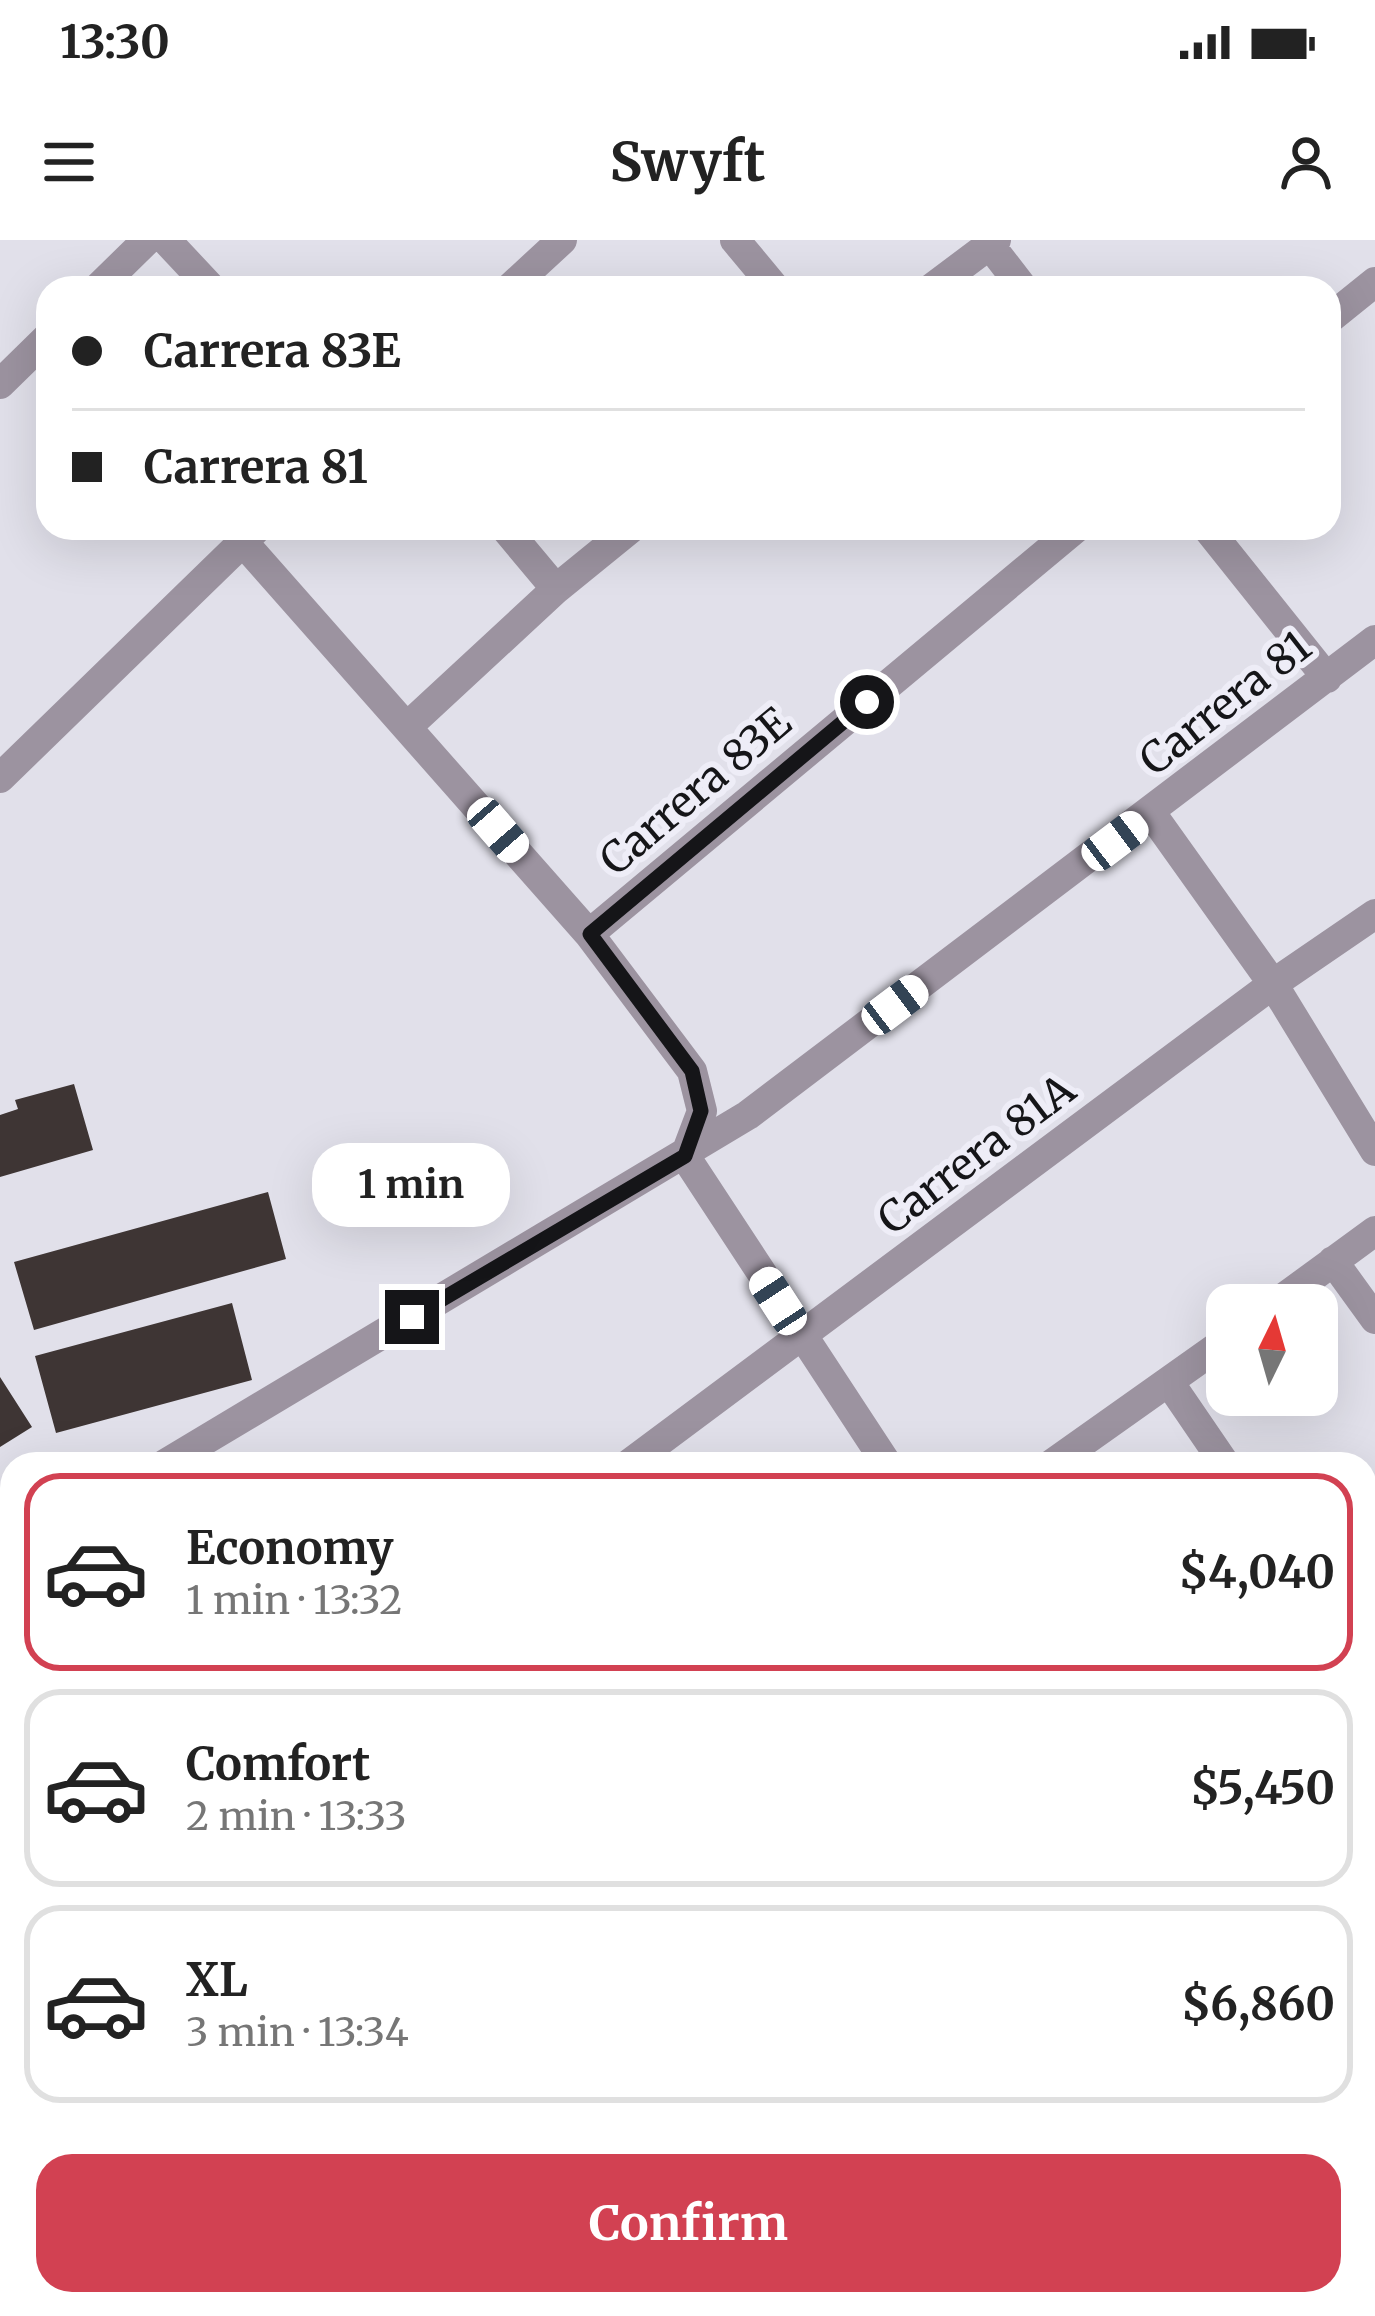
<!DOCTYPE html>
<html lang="en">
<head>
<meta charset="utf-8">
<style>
	body { margin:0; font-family:Merriweather,serif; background:#f6f6f6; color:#222; height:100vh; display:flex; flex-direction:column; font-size:45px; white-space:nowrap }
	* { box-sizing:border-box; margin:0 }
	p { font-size:39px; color:#767676 }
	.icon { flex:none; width:66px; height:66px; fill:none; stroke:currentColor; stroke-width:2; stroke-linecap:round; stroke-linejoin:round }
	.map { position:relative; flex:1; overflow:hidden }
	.drawer { position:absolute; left:0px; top:1212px; width:1377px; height:864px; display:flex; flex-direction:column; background:#fff; border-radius:36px 36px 0 0; box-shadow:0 12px 48px #0002 }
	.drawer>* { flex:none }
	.top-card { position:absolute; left:36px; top:36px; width:1305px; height:264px; border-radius:36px; box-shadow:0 12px 48px #0002; display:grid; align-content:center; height:264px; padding:0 36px; background:#fff }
	.needle { width:78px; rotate:5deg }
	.tools { position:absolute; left:1206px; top:1044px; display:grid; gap:24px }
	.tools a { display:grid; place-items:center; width:132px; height:132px; border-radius:24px; background:#fff; box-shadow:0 12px 48px #0002; font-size:60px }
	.end { position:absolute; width:54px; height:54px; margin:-27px; border:15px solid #151518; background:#fff; box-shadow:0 0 0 6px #fff }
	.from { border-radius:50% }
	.bubble { position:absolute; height:84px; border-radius:36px; background:#fff; box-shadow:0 12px 48px #0002; font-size:39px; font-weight:700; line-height:84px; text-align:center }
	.car { position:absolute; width:36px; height:72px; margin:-36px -18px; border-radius:15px; box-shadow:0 0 9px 3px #0007; background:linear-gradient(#fff 24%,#345 0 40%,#fff 0 76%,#345 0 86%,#fff 0) }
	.top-card b { display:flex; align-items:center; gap:42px; height:114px; font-size:45px }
	.top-card b+b { border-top:3px solid #e0e0e0 }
	.top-card i { width:30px; height:30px; background:#222 }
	ul { padding:21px 0 0; list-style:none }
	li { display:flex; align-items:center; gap:36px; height:198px; margin:0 24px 18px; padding:0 12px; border:6px solid #e0e0e0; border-radius:36px }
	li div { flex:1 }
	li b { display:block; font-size:45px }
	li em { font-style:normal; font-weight:700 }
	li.active { border-color:#d24152 }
	li>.icon { width:108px; height:108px; stroke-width:1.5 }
	.cta { display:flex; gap:24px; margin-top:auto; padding:24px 36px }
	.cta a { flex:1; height:138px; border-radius:36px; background:#d24152; color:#fff; font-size:48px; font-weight:700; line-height:138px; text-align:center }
	.status { display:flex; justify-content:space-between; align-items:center; height:84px; padding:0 60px; background:#fff; direction:ltr }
	.status svg { height:33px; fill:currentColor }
	header { display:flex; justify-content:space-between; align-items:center; height:156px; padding:0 36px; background:#fff; font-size:54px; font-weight:700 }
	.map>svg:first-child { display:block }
	.building { fill:#3e3534 }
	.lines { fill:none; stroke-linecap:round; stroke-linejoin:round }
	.street { stroke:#9c93a0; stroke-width:30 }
	.route { stroke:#151518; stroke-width:15 }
	.labels { text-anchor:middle; stroke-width:12; stroke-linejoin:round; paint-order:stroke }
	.street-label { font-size:42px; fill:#151518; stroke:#eeedf7 }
</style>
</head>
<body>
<div class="status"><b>13:30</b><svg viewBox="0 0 49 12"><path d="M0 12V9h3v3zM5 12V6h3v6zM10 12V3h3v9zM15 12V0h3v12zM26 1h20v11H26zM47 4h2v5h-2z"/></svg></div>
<header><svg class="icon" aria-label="menu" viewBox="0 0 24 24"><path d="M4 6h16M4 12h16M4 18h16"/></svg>Swyft<svg class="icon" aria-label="person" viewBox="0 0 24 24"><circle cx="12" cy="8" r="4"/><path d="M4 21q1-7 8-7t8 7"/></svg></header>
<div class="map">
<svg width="1375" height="2076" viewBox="0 0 1375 2076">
	<rect width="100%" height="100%" fill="#e1e0ea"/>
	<!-- building -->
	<path class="building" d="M74,844L93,910L0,937V875L18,869L15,860Z
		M268,952L286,1019L34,1090L14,1022Z
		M232,1063L252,1140L56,1193L35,1116Z
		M0,1137L32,1187L0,1207Z"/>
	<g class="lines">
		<!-- street -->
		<path class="street" d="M166,0L211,48
			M735,0L775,48
			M986,0L1023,48
			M98,48L147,0
			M510,48L562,0
			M932,48L996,0
			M1329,79L1375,42
			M0,144L48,97
			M505,288L556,349
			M1207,288L1327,438
			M243,302L589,694L692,831L702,871L685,916L887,1224
			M407,487L556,349L631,288
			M0,538L254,291
			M1151,573L1273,744L1375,911
			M589,694L1076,288
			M1333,1021L1375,1079
			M1274,1065L1375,991
			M1169,1142L1225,1224
			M165,1224L748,875L1375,400
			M629,1224L1273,744L1375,674
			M1052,1224L1227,1100
			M0,1339L12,1331
			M1365,1431L1375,1445
			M0,1681L12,1673
			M0,1866L12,1874
			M90,2064L91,2076
			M328,2064L329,2076
			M399,2064L409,2068
			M796,2064L805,2076
			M1052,2064L1060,2076
			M1304,2064L1313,2076
			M985,2076L1004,2064"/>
	</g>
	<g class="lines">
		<!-- route -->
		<path class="route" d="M412,1077L685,916L701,871L692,831L590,694L867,462"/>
	</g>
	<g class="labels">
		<!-- street labels -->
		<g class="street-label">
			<text transform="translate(1225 463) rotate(-38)" y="15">Carrera 81</text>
			<text transform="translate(695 551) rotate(-40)" y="15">Carrera 83E</text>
			<text transform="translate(976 914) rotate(-37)" y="15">Carrera 81A</text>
		</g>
	</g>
</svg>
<div class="tools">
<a><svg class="needle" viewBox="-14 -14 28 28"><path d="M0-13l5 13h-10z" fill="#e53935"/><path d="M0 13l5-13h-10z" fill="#767676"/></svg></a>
</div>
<i class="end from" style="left:867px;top:462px"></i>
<i class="end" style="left:412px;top:1077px"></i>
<div class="bubble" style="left:312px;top:903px;width:198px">1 min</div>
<i class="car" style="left:498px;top:590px;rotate:139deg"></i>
<i class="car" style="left:1115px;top:601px;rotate:53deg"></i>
<i class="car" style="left:895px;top:765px;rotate:53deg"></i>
<i class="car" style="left:778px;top:1061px;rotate:327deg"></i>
<div class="top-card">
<b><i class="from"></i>Carrera 83E</b>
<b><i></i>Carrera 81</b>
</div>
<section class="drawer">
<ul>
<li class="active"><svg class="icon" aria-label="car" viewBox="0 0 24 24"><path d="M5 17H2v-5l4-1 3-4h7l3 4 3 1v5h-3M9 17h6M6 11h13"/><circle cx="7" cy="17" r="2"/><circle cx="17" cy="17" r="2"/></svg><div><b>Economy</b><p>1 min · 13:32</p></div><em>$4,040</em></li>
<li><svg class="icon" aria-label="car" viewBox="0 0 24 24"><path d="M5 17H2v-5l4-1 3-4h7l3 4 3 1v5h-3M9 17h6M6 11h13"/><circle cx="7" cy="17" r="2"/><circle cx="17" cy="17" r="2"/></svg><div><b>Comfort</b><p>2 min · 13:33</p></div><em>$5,450</em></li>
<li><svg class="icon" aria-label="car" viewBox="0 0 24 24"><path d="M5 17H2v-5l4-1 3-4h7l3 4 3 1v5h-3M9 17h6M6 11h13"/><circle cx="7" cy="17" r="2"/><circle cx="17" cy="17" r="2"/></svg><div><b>XL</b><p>3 min · 13:34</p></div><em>$6,860</em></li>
</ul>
<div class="cta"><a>Confirm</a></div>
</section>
</div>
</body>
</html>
